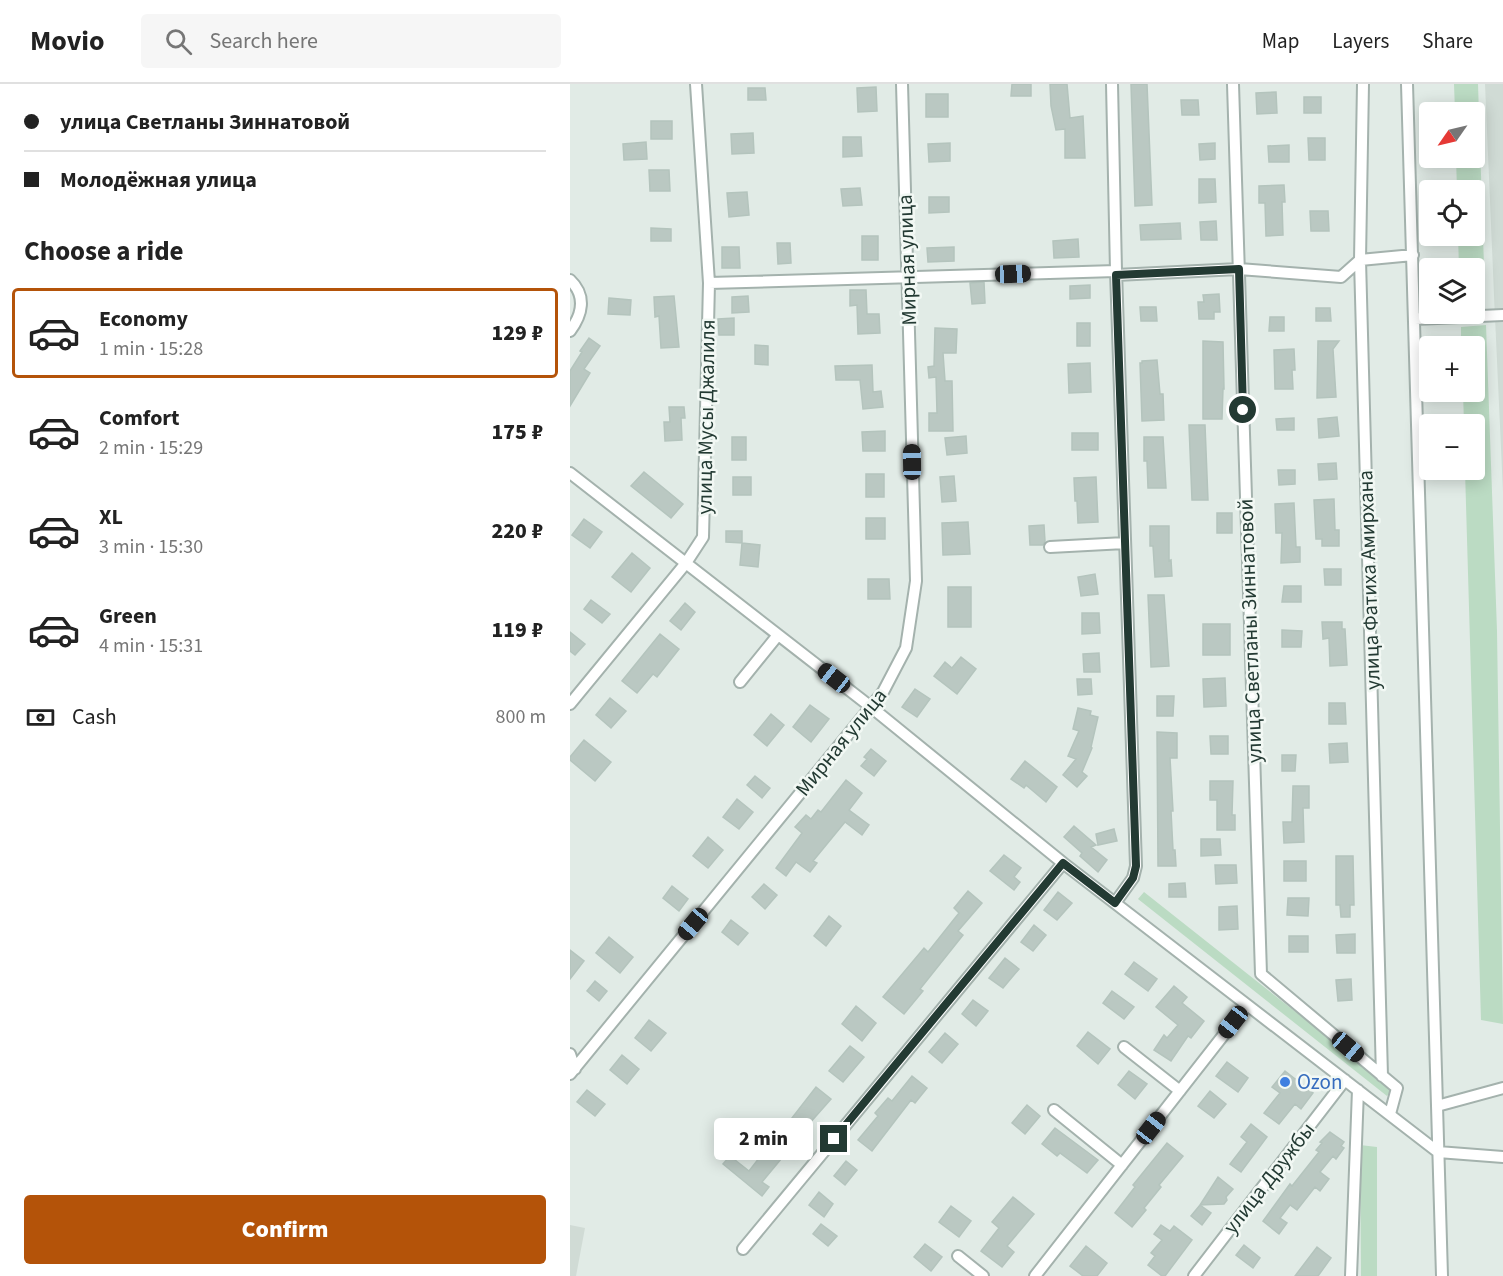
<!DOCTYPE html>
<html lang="en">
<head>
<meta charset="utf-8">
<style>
	body { margin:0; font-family:"Source Sans 3",sans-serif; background:#f6f6f6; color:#222; height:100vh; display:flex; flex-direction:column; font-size:22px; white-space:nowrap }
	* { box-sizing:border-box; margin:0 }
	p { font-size:20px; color:#767676 }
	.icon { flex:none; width:33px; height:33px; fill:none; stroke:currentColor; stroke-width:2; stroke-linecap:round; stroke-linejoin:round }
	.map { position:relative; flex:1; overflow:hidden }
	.drawer { display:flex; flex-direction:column; background:#fff; width:570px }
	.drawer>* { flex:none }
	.banner { display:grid; align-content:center; height:132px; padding:0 24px; background:#fff }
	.needle { width:39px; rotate:236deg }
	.buttons { position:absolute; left:849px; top:18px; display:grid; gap:12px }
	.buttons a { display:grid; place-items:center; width:66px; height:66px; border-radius:6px; background:#fff; box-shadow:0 3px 15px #0003; font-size:30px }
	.end { position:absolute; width:27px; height:27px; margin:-14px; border:8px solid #233a33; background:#fff; box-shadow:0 0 0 3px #fff }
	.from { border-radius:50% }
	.bubble { position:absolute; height:42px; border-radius:6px; background:#fff; box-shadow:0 3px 15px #0003; font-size:20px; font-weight:800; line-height:42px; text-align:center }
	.car { position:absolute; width:18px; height:36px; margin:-18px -9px; border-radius:8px; box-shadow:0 0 4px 2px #0007; background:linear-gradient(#222 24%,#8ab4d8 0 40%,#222 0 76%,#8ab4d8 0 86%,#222 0) }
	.banner b { display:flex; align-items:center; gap:21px; height:57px; font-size:22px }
	.banner b+b { border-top:2px solid #e0e0e0 }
	.banner i { width:15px; height:15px; background:#222 }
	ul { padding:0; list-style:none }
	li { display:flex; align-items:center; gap:18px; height:90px; margin:0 12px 9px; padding:0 12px; border:3px solid transparent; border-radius:6px }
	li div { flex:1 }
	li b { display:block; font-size:22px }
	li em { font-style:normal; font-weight:800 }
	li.active { border-color:#b45309 }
	li>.icon { width:54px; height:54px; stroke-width:1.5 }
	h2 { padding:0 24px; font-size:27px; line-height:72px }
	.pay { display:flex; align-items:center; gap:15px; height:66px; padding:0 24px; font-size:22px }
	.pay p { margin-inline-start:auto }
	.cta { display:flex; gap:12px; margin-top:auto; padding:12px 24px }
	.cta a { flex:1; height:69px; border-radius:6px; background:#b45309; color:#fff; font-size:24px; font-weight:800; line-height:69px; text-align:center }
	header { display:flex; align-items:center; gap:36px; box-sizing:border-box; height:84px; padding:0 30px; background:#fff; border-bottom:2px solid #e0e0e0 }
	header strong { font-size:28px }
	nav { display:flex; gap:33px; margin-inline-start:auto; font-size:21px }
	.search { width:420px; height:54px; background:#f6f6f6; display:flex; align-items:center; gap:15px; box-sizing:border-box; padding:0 21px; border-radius:6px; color:#767676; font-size:22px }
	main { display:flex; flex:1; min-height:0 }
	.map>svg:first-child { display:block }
	.built { fill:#d0dbd5 }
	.green { fill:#bbdbc3 }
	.building { fill:#bac8c2; stroke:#b4c4bd; stroke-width:1.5 }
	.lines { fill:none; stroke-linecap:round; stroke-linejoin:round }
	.minor-casing { stroke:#a4b2ad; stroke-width:14 }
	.minor { stroke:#fff; stroke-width:10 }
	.route { stroke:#233a33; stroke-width:8 }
	.shop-dot { fill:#3f7fe0; stroke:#f2f8f4; stroke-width:2 }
	.labels { text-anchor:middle; stroke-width:5; stroke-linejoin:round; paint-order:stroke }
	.street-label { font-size:21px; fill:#233a33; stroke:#f2f8f4 }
	.shop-label { font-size:21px; fill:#366cbe; stroke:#f2f8f4; text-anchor:start }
</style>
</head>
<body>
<header>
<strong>Movio</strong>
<div class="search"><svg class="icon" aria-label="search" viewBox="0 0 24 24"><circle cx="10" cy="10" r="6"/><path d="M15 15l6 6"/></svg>Search here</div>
<nav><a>Map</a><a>Layers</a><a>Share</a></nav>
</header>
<main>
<section class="drawer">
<div class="banner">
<b><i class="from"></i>улица Светланы Зиннатовой</b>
<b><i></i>Молодёжная улица</b>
</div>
<h2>Choose a ride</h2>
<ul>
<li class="active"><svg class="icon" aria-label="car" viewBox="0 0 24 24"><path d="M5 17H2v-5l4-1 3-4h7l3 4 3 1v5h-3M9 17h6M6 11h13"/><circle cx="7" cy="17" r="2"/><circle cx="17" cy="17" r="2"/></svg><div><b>Economy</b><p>1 min · 15:28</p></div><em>129 ₽</em></li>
<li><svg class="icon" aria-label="car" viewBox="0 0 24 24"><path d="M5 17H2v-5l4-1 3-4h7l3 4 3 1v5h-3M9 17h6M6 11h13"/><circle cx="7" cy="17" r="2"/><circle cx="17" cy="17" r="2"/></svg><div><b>Comfort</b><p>2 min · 15:29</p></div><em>175 ₽</em></li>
<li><svg class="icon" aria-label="car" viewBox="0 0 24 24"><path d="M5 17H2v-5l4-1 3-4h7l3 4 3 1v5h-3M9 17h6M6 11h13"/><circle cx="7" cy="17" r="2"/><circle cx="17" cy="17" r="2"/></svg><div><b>XL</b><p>3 min · 15:30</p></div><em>220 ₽</em></li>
<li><svg class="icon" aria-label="car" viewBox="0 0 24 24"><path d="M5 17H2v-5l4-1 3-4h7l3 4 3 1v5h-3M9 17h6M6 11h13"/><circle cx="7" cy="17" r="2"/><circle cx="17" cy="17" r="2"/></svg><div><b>Green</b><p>4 min · 15:31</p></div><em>119 ₽</em></li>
</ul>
<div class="pay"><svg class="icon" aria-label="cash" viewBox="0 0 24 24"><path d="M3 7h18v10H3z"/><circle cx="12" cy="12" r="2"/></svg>Cash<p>800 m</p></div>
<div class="cta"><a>Confirm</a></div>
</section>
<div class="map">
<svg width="933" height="1192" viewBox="0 0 933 1192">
	<rect width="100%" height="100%" fill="#e1ebe6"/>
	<!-- built -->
	<path class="built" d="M915,0H933V408L924,211Z
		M0,1141L15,1144L6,1192H0Z"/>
	<!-- green -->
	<path class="green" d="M884,0H908L915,212H905L904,184H889L888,152H904V106H887L886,74H904V28H885Z
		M916,241L927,547L933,940L911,936L895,386H904V340H894L893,308H904V262H891V243Z
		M574,808L823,1005L817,1012L568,815Z
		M790,1061L807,1063V1192H791Z"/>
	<!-- building -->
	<path class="building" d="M442,0H461V12H441Z
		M480,0H497L500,34L513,32L515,74H495V45L486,46L481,22Z
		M561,0H577L582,121L565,122Z
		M306,3L307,27L288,28L287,4Z
		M178,4H195L196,16H178Z
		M706,8L707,29L687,30L686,9Z
		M356,10H378V33H356Z
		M734,13H751V29H734Z
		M611,16H628L629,31H612Z
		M81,37H102V55H81Z
		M183,49L184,69L162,70L161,50Z
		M273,53H291L292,72L273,73Z
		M738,54H755V76H739Z
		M76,58L77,75L54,76L53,60Z
		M380,59V77L359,78L358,60Z
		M645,59V75L630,76L629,60Z
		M719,61V78H699L698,62Z
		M79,86H99L100,107H80Z
		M629,95H645L646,118L629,119Z
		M714,101L715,118H712L713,151L696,152L695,119H689V102Z
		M290,104L292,121L273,122L271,105Z
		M177,108L179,131L159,133L157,109Z
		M359,113H379V128L359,129Z
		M740,127H758L759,147H741Z
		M646,137L647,156H631L630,138Z
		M610,139L611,155L571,156L570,141Z
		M81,144L101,145V157H81Z
		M292,152H308V176H292Z
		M508,155L509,173L484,174L483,157Z
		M207,159H220L221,179L208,180Z
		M152,163H169L170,184H152Z
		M384,163V177L358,178L357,164Z
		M414,198L415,219L402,220L400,199Z
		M520,201V214L500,215V202Z
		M280,206H296L297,230H309L310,249L288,250L287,221L280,222Z
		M649,210L650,228H644V235H629L628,218H634L633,211Z
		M104,212L109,263L91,264L89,232L85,233L84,213Z
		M178,212L179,228L162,229V213Z
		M39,214L61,216L60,231L38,230Z
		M570,223H586L587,237H571Z
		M746,224H760L761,237H746Z
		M700,233H714V247H699Z
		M164,234V251H149L148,235Z
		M507,239H520V262H507Z
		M365,244L387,245L386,269H373L375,297H382L383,347H359V329H367L366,293L359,294L358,283L364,282Z
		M19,254L30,262L14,285L20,289L0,322V287L12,268L10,267Z
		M633,257L653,258L654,305H653L652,335H633Z
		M748,257H769L763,265L766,313L747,314Z
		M185,261L198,262V281L185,280Z
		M724,265L725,286H722L723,305H705L704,266Z
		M587,276L590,310H593L594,336L572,337L570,279H572V277Z
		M520,279L521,308L499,309L498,280Z
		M302,281L303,308L311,307L313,323L293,325L290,296H266L265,282Z
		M99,323H114L115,334H111L112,356L95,357L94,338H100Z
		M767,333L769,352L749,354L748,335Z
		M724,334V346H707L706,335Z
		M619,341H635L638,416H622Z
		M315,347V367H293L292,348Z
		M502,349H528V366H502Z
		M396,352L397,369L377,371L375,354Z
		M162,353H176V376H162Z
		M574,353H593L596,404H578L577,377H574Z
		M766,379L767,395L749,396L748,380Z
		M708,386H725V400L709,401Z
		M74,388L113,420L101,434L61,402Z
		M296,390H314V413H296Z
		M384,392L386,417L372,418L370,393Z
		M163,393H181V411H163Z
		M526,393L528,438L508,439L507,417H505L504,394Z
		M764,415L765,446H769V462H752V455H746L744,416Z
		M724,419L726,463H730V478L711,479L712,449H706L705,420Z
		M647,429H662V449H647Z
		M296,434H315V455H296Z
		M14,435L32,448L20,464L2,451Z
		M398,438L400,470L373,471L372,439Z
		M474,441L475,457L473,461H460L459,442Z
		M580,442H599V477L601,476L602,492L585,493L583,462H580Z
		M156,447H172V459L156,458Z
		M172,459L190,461L188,483L170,481Z
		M62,469L80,484L61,508L42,493Z
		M754,485H771V501H755Z
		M525,490L528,510L511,512L508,493Z
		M298,495H319L320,515H298Z
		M714,502H731V518H712Z
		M378,503H401V543H378Z
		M578,511H594L599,582L581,583Z
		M21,516L40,530L32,539L14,525Z
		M115,519L125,528L111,546L100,537Z
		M512,529H529L530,549L512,550Z
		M752,538H772V545H775L777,581L760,582L759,554L753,555Z
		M633,540H660V571H633Z
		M712,546L732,547L731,563H712Z
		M0,548L15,560L5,571L0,567Z
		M90,550L109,565L87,593L83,590L67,609L52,597Z
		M529,569L530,588H514L513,570Z
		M391,573L406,585L387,610L364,592L375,578L382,584Z
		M655,594L656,622L634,623L633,595Z
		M507,595H521L522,610L508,611Z
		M345,605L360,615L347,633L332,623Z
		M587,612H604L603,632H587Z
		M40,614L56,627L41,644L26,631Z
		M759,619H775L776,640H759Z
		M240,621L259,635L241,658L223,643Z
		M508,624L521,627L520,631L528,633L521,663L522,664L512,688L517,692L507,703L493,691L506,675L498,672L509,647L503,645Z
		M201,630L214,641L197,662L184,651Z
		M587,648L607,649V674H600L603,727H601L603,766H605L606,782H588Z
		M640,652H658V670H641Z
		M14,656L41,678L25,697L0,676V673Z
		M777,659L778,678L760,679L759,660Z
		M301,665L316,677L304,692L291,682L297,675L294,673Z
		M712,671H726L725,687H712Z
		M455,677L487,703L476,718L456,701L454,704L441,695Z
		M185,692L200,704L192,714L177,701Z
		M276,696L292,709L279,726L299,741L292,751L275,738L243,777L247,779L240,788L226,778L216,792L206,784L232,749L225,743L236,731L241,735L248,726L251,728Z
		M640,697H663L662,731H665V746H647V716H640Z
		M723,702H739V724H733L734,758L714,759L713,738H722Z
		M167,715L183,728L169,745L153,733Z
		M504,742L526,761L521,763L537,776L528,788L510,772L512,769L494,753Z
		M544,745L547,757L528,761L526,750Z
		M138,753L153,766L138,784L123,772Z
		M631,755H650L651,771L631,772Z
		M434,771L451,784L444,793L450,798L444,806L420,787Z
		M766,772H783L784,821H780V833H771L770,821H766Z
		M714,777H736V797H714Z
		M645,781H666L667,799L646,800Z
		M615,799L616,813H599V800Z
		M194,800L207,811L195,825L182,813Z
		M102,802L118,815L109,827L93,814Z
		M398,807L412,819L388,847L393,851L350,905L353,907L334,930L313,913L354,864L358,868L389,829L384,824Z
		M488,808L502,819L487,836L474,826Z
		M718,814H739L738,832L717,831Z
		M667,822L668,845L649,846V823Z
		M259,832L271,842L256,862L244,852Z
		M161,836L178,849L168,861L152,848Z
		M464,841L476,851L463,867L451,858Z
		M785,850V869H767L766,851Z
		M719,852H738V868H719Z
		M39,853L63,873L50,889L26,869Z
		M0,866L14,877L0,895Z
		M435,874L449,885L433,904L419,894Z
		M564,878L587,895L578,907L555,890Z
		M781,895L782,916L768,917L766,896Z
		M25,897L37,907L29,917L17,907Z
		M604,902L617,913L612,919L634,937L621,954L618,952L601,977L584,966L594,951L597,954L608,941L586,923Z
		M542,907L564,923L554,935L533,919Z
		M403,916L418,927L406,942L392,930Z
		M286,922L306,939L292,957L272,940Z
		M79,936L96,949L81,967L65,954Z
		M518,948L540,965L528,980L507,962Z
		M375,949L388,960L372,979L359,968Z
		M280,962L294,973L273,998L259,987Z
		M52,971L69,985L57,1000L40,986Z
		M657,978L678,994L668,1008L646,992Z
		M559,987L577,1000L565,1015L548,1001Z
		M715,987L743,1009L731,1025L725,1020L709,1040L694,1029L710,1009L702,1003Z
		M342,992L357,1004L345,1019L341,1016L302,1067L288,1056L308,1032L305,1029L318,1014L322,1017Z
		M246,1003L261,1015L231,1049L218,1039Z
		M17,1006L35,1020L25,1032L7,1018Z
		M640,1007L656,1020L644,1034L628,1022Z
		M457,1021L470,1032L455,1050L442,1039Z
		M199,1035L215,1049L205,1061L189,1048Z
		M681,1040L697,1053L671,1088L660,1080L677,1058L671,1053Z
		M485,1044L528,1076L517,1089L490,1069L487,1072L472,1060Z
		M760,1048L774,1058L771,1062L774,1064L766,1075L763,1072L750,1088L759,1095L750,1107L745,1103L727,1126L720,1121L710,1134L717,1139L709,1150L693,1137L720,1100L722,1102L749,1068L746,1066L752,1059L750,1058Z
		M597,1059L613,1072L589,1101L591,1103L574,1124L576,1126L562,1143L545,1129L565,1103L563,1101Z
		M197,1064L211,1075L192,1098L199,1103L192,1112L153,1080L160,1072L179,1087Z
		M276,1077L287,1086L275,1101L264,1092Z
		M648,1093L663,1105L656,1113L657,1116L654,1120L630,1121Z
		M249,1108L263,1120L254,1133L239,1121Z
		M443,1113L464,1130L437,1162L444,1168L432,1183L411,1167L429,1144L422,1138Z
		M630,1121L641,1129L632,1141L621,1132Z
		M381,1122L401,1137L389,1153L369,1138Z
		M251,1140L267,1152L258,1162L243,1150Z
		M591,1141L600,1147L604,1142L622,1156L595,1192H592L578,1181L585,1172L581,1169L592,1156L584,1150Z
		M355,1160L372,1173L361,1187L344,1173Z
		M674,1161L690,1174L683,1184L666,1171Z
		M516,1162L537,1179L527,1192H513L500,1182Z
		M747,1163L761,1174L748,1192H725Z"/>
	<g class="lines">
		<defs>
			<path id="minor" d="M542,0L546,187L566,782L563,794L545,819
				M663,0L691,890L827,1004L820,1030
				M793,0L790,176L812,992
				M837,0L872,1192
				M546,191L669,185L771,193L790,176L843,171
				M0,196C17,212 12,231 0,247
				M139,199L546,187
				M845,235L933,231
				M0,389L301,623L493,779L868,1068L933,1073
				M480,463L555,459
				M170,598L208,551
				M0,620L116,479L133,453L139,199L126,0
				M554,963L610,1007
				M0,970L5,985
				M0,990L313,608L336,564L346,497L332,0
				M867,1022L933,1004
				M484,1026L552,1081
				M173,1165L493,779
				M388,1172L413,1192
				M465,1192L677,921
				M624,1192L775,996
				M781,1192L788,1006"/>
		</defs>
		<!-- minor casing -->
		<use href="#minor" class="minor-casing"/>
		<!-- minor -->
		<use href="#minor" class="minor"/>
	</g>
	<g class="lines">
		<!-- route -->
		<path class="route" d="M264,1055L493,779L545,819L563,794L566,782L546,191L669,185L673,326"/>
	</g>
	<!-- markers -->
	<circle class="shop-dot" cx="715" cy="998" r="6"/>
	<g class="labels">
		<!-- street labels -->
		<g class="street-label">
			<text transform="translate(337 176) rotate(-92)" y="7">Мирная улица</text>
			<text transform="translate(136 333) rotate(-89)" y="7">улица Мусы Джалиля</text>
			<text transform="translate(799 496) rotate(-92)" y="7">улица Фатиха Амирхана</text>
			<text transform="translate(680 547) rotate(-92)" y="7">улица Светланы Зиннатовой</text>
			<text transform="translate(271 658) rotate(-51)" y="7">Мирная улица</text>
			<text transform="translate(699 1094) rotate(-52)" y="7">улица Дружбы</text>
		</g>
		<!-- shop labels -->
		<g class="shop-label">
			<text x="727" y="1005">Ozon</text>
		</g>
	</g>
</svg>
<div class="buttons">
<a><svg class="needle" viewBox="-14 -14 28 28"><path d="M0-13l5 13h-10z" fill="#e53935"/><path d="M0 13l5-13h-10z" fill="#767676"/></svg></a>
<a><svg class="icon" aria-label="locate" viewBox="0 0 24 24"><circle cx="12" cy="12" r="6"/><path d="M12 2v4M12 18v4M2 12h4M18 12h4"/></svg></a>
<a><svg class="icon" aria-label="layers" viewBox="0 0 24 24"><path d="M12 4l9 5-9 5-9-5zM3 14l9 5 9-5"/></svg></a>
<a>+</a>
<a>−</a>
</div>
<i class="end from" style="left:673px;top:326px"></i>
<i class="end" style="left:264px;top:1055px"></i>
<div class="bubble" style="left:144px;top:1034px;width:99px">2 min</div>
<i class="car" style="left:443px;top:190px;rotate:88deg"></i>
<i class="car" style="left:342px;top:378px;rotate:359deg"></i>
<i class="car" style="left:264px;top:594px;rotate:308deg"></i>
<i class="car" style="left:123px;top:840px;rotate:220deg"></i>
<i class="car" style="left:663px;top:938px;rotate:218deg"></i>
<i class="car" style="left:778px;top:963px;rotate:130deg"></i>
<i class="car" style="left:581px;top:1044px;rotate:38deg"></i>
</div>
</main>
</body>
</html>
